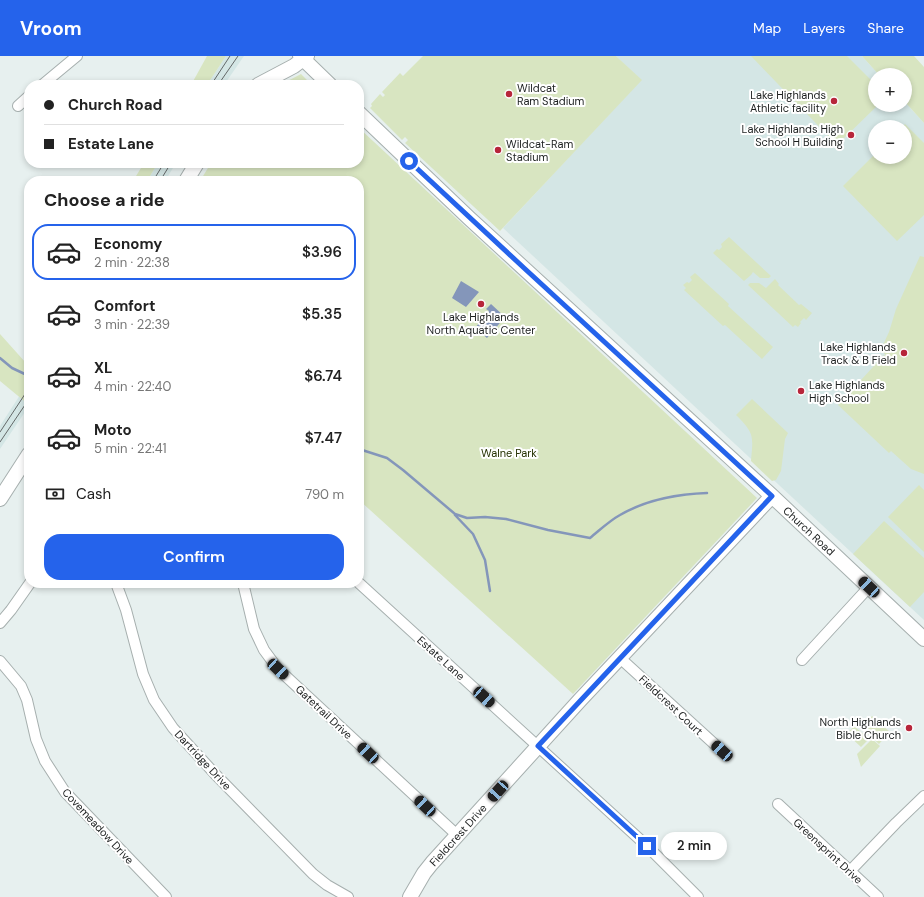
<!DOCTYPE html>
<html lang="en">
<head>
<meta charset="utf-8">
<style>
	body { margin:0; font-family:"DM Sans",sans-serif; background:#f6f6f6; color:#222; height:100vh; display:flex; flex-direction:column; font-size:15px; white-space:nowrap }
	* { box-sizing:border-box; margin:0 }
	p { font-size:13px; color:#767676 }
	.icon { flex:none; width:22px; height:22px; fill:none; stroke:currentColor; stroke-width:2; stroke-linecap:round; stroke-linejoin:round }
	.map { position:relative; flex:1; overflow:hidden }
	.sheet { position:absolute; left:24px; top:120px; width:340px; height:412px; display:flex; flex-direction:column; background:#fff; border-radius:16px; box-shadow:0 2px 6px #0003 }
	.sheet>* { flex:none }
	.top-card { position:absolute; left:24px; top:24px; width:340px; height:88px; border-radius:16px; box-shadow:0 2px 6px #0003; display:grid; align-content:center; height:88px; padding:0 20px; background:#fff }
	.controls { position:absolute; left:868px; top:12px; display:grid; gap:8px }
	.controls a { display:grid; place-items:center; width:44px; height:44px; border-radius:50%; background:#fff; box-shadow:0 2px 6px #0003; font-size:20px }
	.end { position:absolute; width:18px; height:18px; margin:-9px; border:5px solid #2563eb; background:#fff; box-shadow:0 0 0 2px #fff }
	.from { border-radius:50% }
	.bubble { position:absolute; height:28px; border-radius:14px; background:#fff; box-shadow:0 2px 6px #0003; font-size:13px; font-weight:600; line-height:28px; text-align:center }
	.car { position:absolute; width:12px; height:24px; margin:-12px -6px; border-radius:5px; box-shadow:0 0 3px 1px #0007; background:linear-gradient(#222 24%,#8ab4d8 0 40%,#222 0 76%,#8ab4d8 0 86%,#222 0) }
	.top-card b { display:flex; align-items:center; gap:14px; height:38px; font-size:15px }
	.top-card b+b { border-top:1px solid #e0e0e0 }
	.top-card i { width:10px; height:10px; background:#222 }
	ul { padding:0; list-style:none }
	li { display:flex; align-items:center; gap:12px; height:56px; margin:0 8px 6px; padding:0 12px; border:2px solid transparent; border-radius:16px }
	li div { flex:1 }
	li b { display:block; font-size:15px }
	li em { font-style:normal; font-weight:600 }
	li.active { border-color:#2563eb }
	li>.icon { width:36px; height:36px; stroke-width:1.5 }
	h2 { padding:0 20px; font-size:18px; line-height:48px }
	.pay { display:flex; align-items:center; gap:10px; height:44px; padding:0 20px; font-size:15px }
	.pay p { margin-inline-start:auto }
	.action { display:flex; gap:8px; margin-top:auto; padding:8px 20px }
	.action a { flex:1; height:46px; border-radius:16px; background:#2563eb; color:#fff; font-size:16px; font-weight:600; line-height:46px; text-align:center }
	header { display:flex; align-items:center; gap:24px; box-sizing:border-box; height:56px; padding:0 20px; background:#2563eb; color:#fff }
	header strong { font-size:19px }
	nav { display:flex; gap:22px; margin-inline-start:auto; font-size:14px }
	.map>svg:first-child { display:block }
	.built { fill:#d4e6e5; fill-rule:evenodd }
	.green { fill:#d8e5c1 }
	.water { fill:#8496ba }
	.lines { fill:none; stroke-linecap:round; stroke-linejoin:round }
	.stream { stroke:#8496ba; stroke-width:2.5 }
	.street-casing { stroke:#a6afae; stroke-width:12 }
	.secondary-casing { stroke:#a6afae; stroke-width:16 }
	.street { stroke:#fff; stroke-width:10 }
	.secondary { stroke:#fff; stroke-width:14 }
	.tram { stroke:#646969; stroke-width:1 }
	.route { stroke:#2563eb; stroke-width:5 }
	.poi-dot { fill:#b7253a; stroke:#fff; stroke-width:1.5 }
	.labels { text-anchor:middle; stroke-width:4; stroke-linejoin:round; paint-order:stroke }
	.poi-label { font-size:11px; fill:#1c1f1f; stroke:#fff; text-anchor:end }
	.park-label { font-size:11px; fill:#263203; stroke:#fff }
	.street-label { font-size:11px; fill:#1c1f1f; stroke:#fff }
</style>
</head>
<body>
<header>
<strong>Vroom</strong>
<nav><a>Map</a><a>Layers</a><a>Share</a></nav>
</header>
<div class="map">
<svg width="924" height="841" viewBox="0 0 924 841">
	<rect width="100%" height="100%" fill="#e7f0ef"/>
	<!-- built -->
	<path class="built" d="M226,0H244L224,29H207Z
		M616,0H862L879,19H875V49H905V46L924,67V564L503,172L641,24ZM875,71H905V101H875Z
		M158,107H176L165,125H147Z
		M29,325V350L0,393V370Z"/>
	<!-- green -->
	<path class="green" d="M207,0H226L207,29H191Z
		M423,0H616L642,24L500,175L405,87L408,84L405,81L402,84L370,52L372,50L371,48L380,38L383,41L385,39L382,36L400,17L403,20Z
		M751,0H847L875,28V49H878L837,89Z
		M862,0H914L924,11V67L905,46V19H879Z
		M301,18L312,29H280Z
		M905,68L924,87V159L897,185L843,130L875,98V101H905V71H902Z
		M359,72L757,442L573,638L359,444V125H200L211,107H359Z
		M144,107H158L147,125H133Z
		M729,181L771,220L769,222H760L753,216L751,219L744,225L713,197L717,193L719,194L722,191L721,188Z
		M920,200L924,201V418L911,413L891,395L889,397L838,349L884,299L886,300L881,293L889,276L896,253Z
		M695,217L729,248L728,250L773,291L762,303L725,269L723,270L684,234L686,232L683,229L687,226L689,227L692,224L690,221Z
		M775,223L779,228L778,229L799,249L801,248L812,257L806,264L804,262L800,266L801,267L798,271L795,269L793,271L748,229L750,227H759L766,232Z
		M0,278L26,307L29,304V349L0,325Z
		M752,343L788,377L785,383L781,415L776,424L772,425L751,405C753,380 755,378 736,359Z
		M919,429L924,434V496L888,461Z
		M884,465L924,502V536L910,551L853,498Z
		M872,660L890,676L879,688L861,672Z
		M854,670L869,683L861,691L847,678Z
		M872,683L880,690L861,711L857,698Z"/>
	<!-- water -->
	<path class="water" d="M461,225L479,236L466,251L452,242Z
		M491,248L505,261L487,282L475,272L489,255L486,253Z"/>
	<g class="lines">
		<!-- stream -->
		<path class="stream" d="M0,302L12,312L29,320
			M359,393L387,402L403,414L455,458L467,462L485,461L506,463L548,474L590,482C600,474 609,465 620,459C646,444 677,438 707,437
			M455,459L473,478L485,504L490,535"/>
		<defs>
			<path id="street" d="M42,29L77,0
				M18,50L29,40
				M116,527L126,554L143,618L154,644L173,672L215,718L313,818L327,829L348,841
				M243,527L254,573L264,594L278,613L457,779
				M359,527L647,790L698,841
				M0,567L11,554L30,527
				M620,602L722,695
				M802,604L869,531
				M0,605L21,630L27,644L36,683L45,705L65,736L166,841
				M778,748L878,841
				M850,815L896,767L924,740"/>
			<path id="secondary" d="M300,0L330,29
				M258,29L294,10L307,0
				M359,57L469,162L772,440L924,583
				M186,125L197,107
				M0,443L29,398
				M410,841L424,817L432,807L580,644L772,440"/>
		</defs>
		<!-- street casing -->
		<use href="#street" class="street-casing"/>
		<!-- secondary casing -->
		<use href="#secondary" class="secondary-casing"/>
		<!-- street -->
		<use href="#street" class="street"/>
		<!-- secondary -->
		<use href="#secondary" class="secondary"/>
		<!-- tram -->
		<path class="tram" d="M211,29L230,0
			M218,29L238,0
			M153,125L164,107
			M160,125L171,107
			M0,376L29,332
			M0,386L29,343"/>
	</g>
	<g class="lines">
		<!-- route -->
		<path class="route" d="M409,105L524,212L772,440L538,690L647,790"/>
	</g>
	<!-- markers -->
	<g class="poi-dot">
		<circle cx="509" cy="38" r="4"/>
		<circle cx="834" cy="45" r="4"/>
		<circle cx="851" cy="79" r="4"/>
		<circle cx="498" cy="94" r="4"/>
		<circle cx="481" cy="248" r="4"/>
		<circle cx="904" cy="297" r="4"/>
		<circle cx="801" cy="335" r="4"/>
		<circle cx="909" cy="672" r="4"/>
	</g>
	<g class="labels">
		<!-- poi labels -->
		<g class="poi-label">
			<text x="517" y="36" text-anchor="start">Wildcat<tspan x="517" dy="13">Ram Stadium</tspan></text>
			<text x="826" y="43">Lake Highlands<tspan x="826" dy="13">Athletic facility</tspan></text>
			<text x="843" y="77">Lake Highlands High<tspan x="843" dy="13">School H Building</tspan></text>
			<text x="506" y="92" text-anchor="start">Wildcat-Ram<tspan x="506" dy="13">Stadium</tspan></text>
			<text x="481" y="265" text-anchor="middle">Lake Highlands<tspan x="481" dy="13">North Aquatic Center</tspan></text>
			<text x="896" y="295">Lake Highlands<tspan x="896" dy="13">Track &amp; B Field</tspan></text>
			<text x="809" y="333" text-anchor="start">Lake Highlands<tspan x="809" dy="13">High School</tspan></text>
			<text x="901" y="670">North Highlands<tspan x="901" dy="13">Bible Church</tspan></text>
		</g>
		<!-- park labels -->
		<g class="park-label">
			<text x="509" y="401">Walne Park</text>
		</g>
		<!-- street labels -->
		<g class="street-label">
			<text transform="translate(809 475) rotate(43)" y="4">Church Road</text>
			<text transform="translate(441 602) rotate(42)" y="4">Estate Lane</text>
			<text transform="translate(671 649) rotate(43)" y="4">Fieldcrest Court</text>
			<text transform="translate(324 656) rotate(43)" y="4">Gatetrail Drive</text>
			<text transform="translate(203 704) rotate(47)" y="4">Dartridge Drive</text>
			<text transform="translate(98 770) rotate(47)" y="4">Covemeadow Drive</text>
			<text transform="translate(458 779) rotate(-48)" y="4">Fieldcrest Drive</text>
			<text transform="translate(828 795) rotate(43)" y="4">Greensprint Drive</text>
		</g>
	</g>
</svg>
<div class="controls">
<a>+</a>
<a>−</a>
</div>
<i class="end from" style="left:409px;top:105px"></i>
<i class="end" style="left:647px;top:790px"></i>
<div class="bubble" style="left:661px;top:776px;width:66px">2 min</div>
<i class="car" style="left:869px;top:531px;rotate:313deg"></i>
<i class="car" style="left:278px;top:613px;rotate:133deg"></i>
<i class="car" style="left:484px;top:641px;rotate:132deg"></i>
<i class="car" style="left:722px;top:695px;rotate:312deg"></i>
<i class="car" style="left:368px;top:697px;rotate:313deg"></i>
<i class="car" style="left:498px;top:735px;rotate:222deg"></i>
<i class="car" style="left:425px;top:750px;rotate:313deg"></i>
<div class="top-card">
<b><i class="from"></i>Church Road</b>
<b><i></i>Estate Lane</b>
</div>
<section class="sheet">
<h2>Choose a ride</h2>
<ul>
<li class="active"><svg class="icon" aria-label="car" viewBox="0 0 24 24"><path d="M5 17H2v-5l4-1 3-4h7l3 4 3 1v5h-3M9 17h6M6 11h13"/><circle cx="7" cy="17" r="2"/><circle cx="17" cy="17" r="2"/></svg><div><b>Economy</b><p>2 min · 22:38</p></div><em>$3.96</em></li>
<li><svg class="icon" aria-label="car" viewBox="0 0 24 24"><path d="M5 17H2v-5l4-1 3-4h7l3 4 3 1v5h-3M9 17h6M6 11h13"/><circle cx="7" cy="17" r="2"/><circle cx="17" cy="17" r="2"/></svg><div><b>Comfort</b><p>3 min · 22:39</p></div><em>$5.35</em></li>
<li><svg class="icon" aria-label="car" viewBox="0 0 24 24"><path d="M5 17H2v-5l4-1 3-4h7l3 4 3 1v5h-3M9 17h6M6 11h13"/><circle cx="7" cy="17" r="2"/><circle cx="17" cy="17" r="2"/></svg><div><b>XL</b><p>4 min · 22:40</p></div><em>$6.74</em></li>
<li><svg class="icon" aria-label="car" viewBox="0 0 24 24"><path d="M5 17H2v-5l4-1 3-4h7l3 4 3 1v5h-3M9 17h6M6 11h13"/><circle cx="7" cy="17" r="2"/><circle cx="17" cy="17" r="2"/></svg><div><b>Moto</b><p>5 min · 22:41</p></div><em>$7.47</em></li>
</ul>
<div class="pay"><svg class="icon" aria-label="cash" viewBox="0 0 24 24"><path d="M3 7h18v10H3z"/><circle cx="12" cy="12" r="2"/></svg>Cash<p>790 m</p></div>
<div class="action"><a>Confirm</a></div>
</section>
</div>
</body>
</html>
